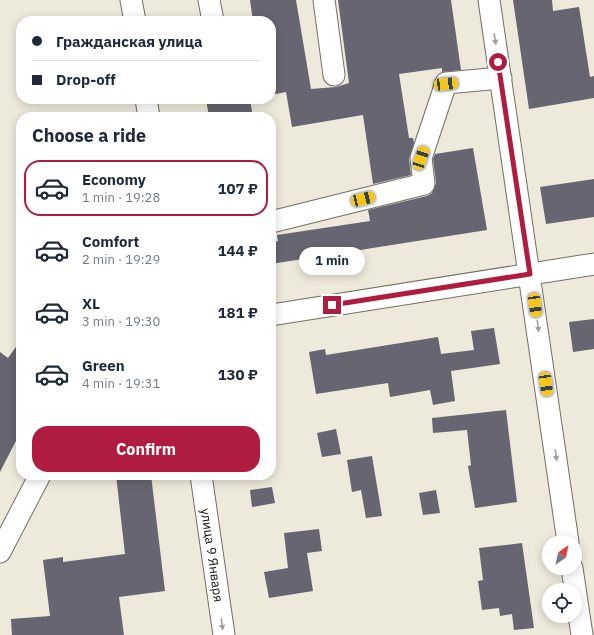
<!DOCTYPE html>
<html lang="en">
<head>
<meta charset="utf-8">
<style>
	body { margin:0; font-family:"IBM Plex Sans",sans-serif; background:#f6f6f7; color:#1f2937; height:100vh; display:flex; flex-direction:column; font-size:15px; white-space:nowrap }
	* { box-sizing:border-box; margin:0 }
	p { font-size:13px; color:#747a83 }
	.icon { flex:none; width:22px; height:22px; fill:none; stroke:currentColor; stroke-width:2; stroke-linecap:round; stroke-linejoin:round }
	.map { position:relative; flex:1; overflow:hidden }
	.drawer { position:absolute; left:16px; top:112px; width:260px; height:368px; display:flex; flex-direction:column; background:#fff; border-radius:16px; box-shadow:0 2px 10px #0003 }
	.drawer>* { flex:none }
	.top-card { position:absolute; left:16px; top:16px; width:260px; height:88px; border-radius:16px; box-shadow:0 2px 10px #0003; display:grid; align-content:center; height:88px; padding:0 16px; background:#fff }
	.needle { width:26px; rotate:33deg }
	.controls { position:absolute; left:542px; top:535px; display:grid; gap:8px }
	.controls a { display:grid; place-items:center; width:40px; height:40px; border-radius:50%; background:#fff; box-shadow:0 2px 10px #0003; font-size:20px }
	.end { position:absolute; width:18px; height:18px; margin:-9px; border:5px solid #b01c3f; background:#fff; box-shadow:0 0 0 2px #fff }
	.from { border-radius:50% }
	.bubble { position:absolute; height:28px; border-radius:14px; background:#fff; box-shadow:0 2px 10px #0003; font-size:13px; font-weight:800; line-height:28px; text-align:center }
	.car { position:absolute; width:12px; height:24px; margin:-12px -6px; border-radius:5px; box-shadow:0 0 3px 1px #0007; background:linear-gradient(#f5c518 24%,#345 0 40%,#f5c518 0 76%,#345 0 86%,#f5c518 0) }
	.top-card b { display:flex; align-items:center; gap:14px; height:38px; font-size:15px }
	.top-card b+b { border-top:1px solid #e0e1e3 }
	.top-card i { width:10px; height:10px; background:#1f2937 }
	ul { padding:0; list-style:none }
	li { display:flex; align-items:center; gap:12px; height:56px; margin:0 8px 6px; padding:0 8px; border:2px solid transparent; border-radius:16px }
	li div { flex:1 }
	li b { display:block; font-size:15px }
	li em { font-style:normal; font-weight:800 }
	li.active { border-color:#b01c3f }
	li>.icon { width:36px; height:36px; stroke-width:1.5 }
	h2 { padding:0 16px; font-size:18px; line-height:48px }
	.primary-button { display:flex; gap:8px; margin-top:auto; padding:8px 16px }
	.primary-button a { flex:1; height:46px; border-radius:16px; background:#b01c3f; color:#fff; font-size:16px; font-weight:800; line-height:46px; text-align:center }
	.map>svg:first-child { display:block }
	.building { fill:#666571 }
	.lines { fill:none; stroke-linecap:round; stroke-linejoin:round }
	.minor-casing { stroke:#736f63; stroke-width:23 }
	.minor { stroke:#fff; stroke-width:21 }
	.oneway { fill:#9f9f9d }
	.route { stroke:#b01c3f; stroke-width:5 }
	.labels { text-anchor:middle; stroke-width:4; stroke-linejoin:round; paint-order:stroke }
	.street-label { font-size:13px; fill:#100f0a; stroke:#ede9db }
</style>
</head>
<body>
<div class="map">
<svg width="594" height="635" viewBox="0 0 594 635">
	<rect width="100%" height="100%" fill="#ede9db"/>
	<!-- building -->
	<path class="building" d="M250,0H296L311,89L336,87L349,83L338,0H451L461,70L442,72V68L399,74L409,138H413L414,143L409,159L411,175L373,184L363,115L292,127L286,92L271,95V21H253Z
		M513,0H552L553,11L579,7L590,77L594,76V98L529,109Z
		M206,99H250L253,117H209Z
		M473,148L487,230L271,264V242L278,241L277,235L370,221L368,210L427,196L432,193L436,183L433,159L435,154Z
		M594,179V217L546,224L540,187Z
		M594,319V349L573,352L569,322Z
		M494,328L500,364L451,371L455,401L433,405L430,390L390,397L388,383L316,394L309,352L325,349L326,355L438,337L441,354L474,350L471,331Z
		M21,340V431L0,472V352L8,358Z
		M506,410L517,502L475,508L468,466L471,465L467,430L433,433L432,418Z
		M336,429L341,454L322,457L317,433Z
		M372,456L382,516L366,518L361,490L352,492L347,460Z
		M116,475H151L165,591L119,597L124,635H12L11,619L50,616L43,560L63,557V562L125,554Z
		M272,487L275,503L252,507L250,490Z
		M436,490L440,513L423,515L419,493Z
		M319,529L322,551L307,553L313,591L269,598L264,572L288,568L284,533Z
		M522,543L534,628L514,630L512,614L500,616L499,608L482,610L478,581L483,580L479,548Z"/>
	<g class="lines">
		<defs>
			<g id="minor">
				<path d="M131,0L135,21"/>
				<path d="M209,0L213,21"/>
				<path d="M324,0L334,75"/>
				<path d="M489,0L568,542"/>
				<path d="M146,99L149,117"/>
				<path d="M271,222L424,184L421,158L446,83L501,78"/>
				<path d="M271,315L594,264"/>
				<path id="s1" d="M201,475L224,635"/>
				<path d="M0,552L40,475"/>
				<path d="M572,568L582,635"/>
			</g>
		</defs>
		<!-- minor casing -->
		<use href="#minor" class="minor-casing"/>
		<!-- minor -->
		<use href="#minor" class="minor"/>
	</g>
	<!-- one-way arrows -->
	<defs><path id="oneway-solid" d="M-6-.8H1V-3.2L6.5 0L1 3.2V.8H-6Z"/></defs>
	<g class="oneway">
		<use href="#oneway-solid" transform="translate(495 39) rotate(81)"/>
		<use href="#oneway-solid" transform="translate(538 326) rotate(82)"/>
		<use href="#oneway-solid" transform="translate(556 455) rotate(82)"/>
		<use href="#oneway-solid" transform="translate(222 624) rotate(82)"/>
	</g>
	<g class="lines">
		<!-- route -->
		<path class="route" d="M332,305L530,274L498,62"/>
	</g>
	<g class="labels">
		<!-- street labels -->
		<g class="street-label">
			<text dy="5" stroke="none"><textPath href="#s1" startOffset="81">улица 9 Января</textPath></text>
		</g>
	</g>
</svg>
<div class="controls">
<a><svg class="needle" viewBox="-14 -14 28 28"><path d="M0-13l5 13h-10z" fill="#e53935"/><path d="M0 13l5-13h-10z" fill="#747a83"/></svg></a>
<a><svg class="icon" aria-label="locate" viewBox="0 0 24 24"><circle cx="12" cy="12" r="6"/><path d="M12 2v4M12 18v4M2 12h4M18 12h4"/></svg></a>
</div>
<i class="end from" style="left:498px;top:62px"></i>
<i class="end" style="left:332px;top:305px"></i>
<div class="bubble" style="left:299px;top:247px;width:66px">1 min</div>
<i class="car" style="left:446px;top:84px;rotate:84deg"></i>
<i class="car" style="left:421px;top:158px;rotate:19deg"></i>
<i class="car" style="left:363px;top:199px;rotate:76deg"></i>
<i class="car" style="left:535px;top:305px;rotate:172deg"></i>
<i class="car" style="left:546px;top:384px;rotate:172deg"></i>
<div class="top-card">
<b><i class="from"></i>Гражданская улица</b>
<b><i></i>Drop-off</b>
</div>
<section class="drawer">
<h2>Choose a ride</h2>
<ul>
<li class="active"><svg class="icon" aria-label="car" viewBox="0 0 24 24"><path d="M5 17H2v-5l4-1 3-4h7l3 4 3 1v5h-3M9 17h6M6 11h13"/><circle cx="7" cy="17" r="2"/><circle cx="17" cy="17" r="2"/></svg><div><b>Economy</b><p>1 min · 19:28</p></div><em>107 ₽</em></li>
<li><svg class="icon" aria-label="car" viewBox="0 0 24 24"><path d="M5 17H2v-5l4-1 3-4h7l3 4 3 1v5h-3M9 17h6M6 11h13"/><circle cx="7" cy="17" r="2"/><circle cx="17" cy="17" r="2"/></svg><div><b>Comfort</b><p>2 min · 19:29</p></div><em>144 ₽</em></li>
<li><svg class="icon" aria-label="car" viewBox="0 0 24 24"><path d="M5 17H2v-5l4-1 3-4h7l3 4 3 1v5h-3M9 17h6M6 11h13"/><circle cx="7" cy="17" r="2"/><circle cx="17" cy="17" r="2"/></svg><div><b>XL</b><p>3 min · 19:30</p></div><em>181 ₽</em></li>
<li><svg class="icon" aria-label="car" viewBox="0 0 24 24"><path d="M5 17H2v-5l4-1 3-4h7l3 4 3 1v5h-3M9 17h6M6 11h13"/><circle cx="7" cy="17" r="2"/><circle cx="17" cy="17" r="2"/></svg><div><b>Green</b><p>4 min · 19:31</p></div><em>130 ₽</em></li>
</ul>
<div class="primary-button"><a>Confirm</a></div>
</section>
</div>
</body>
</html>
